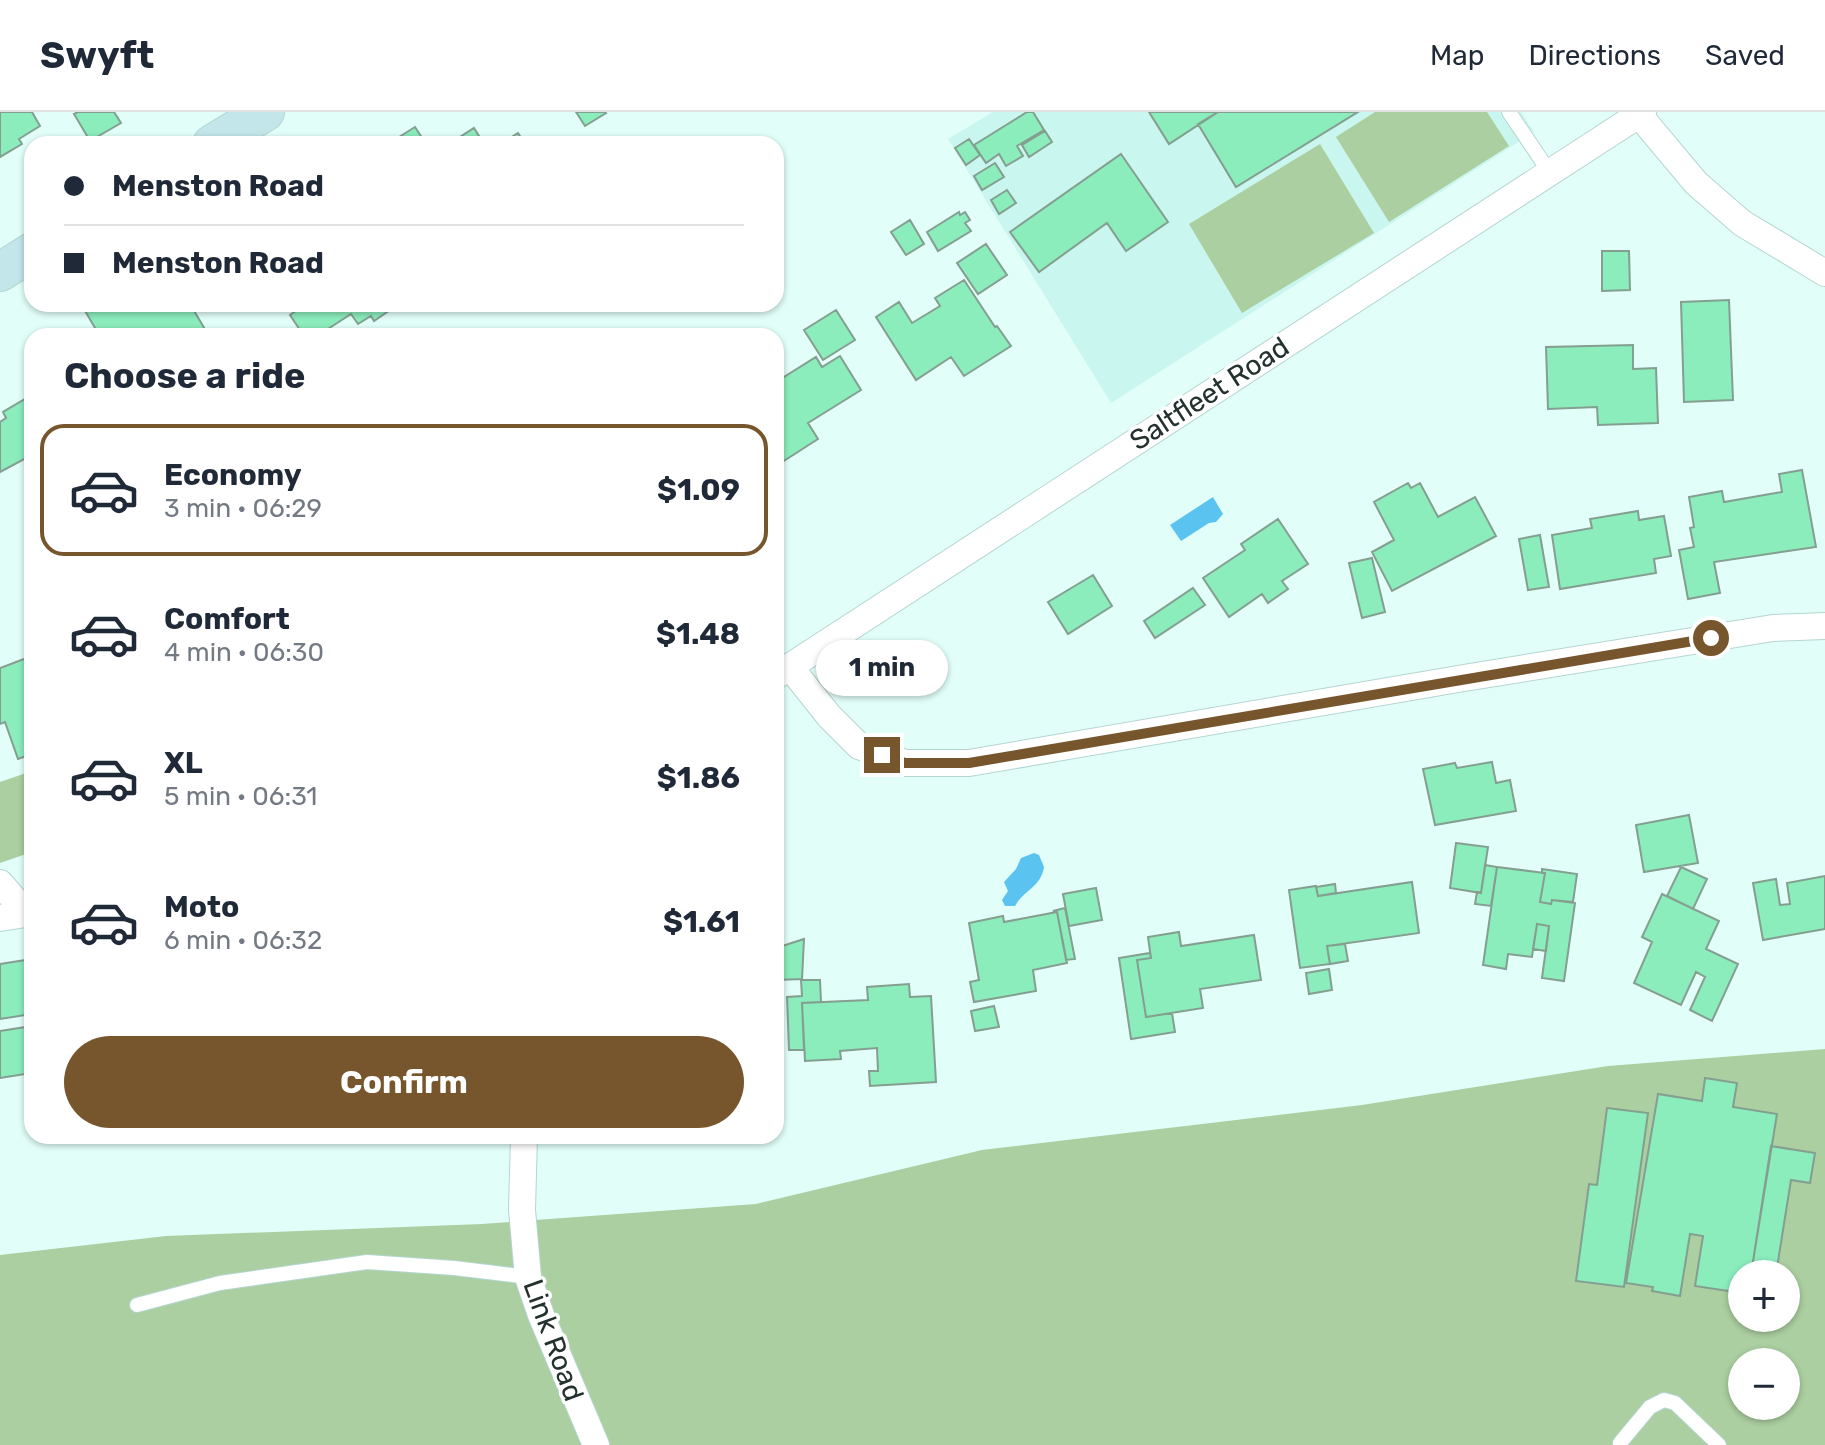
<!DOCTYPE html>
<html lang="en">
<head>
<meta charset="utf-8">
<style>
	body { margin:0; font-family:Rubik,sans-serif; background:#f2f2f3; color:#1f2937; height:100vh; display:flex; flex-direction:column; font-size:30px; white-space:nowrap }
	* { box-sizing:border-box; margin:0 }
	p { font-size:26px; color:#747a83 }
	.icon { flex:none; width:44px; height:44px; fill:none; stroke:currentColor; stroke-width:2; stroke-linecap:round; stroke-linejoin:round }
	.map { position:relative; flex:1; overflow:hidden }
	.drawer { position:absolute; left:24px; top:216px; width:760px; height:816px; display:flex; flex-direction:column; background:#fff; border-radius:24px; box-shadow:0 2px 6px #0004 }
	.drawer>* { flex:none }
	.guide { position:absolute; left:24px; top:24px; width:760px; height:176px; border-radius:24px; box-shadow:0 2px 6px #0004; display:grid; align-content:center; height:176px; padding:0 40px; background:#fff }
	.buttons { position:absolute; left:1728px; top:1148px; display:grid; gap:16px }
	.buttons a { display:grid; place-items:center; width:72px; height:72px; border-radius:50%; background:#fff; box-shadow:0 2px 6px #0004; font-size:40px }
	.end { position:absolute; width:36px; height:36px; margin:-18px; border:10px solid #77562d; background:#fff; box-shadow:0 0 0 4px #fff }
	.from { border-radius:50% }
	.bubble { position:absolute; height:56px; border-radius:28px; background:#fff; box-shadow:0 2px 6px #0004; font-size:26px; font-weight:700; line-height:56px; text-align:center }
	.guide b { display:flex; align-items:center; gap:28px; height:76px; font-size:30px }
	.guide b+b { border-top:2px solid #e0e1e3 }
	.guide i { width:20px; height:20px; background:#1f2937 }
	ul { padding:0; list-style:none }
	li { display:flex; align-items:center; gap:24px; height:132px; margin:0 16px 12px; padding:0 24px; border:4px solid transparent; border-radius:24px }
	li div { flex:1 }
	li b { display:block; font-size:30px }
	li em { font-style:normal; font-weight:700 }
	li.current { border-color:#77562d }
	li>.icon { width:72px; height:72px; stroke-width:1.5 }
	h2 { padding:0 40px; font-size:36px; line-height:96px }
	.button { display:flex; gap:16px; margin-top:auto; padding:16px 40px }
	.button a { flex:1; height:92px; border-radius:48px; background:#77562d; color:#fff; font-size:32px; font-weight:700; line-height:92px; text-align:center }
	header { display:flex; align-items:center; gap:48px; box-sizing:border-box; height:112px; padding:0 40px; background:#fff; border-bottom:2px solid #e0e1e3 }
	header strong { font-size:38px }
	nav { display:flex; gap:44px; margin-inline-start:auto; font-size:28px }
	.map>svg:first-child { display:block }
	.built { fill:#c9f6ee }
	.green { fill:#abcfa0; fill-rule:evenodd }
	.water { fill:#5bc3f0 }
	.building { fill:#8becbc; stroke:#849f90; stroke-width:2 }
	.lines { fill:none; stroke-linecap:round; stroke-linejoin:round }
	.lane-casing { stroke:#b4d6d0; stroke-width:16 }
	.street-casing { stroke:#b4d6d0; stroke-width:28 }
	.secondary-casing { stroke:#b4d6d0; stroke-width:40 }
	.lane { stroke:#fff; stroke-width:14 }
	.street { stroke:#fff; stroke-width:26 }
	.secondary { stroke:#c2e6e9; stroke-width:38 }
	.route { stroke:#77562d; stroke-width:10 }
	.labels { text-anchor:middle; stroke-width:7; stroke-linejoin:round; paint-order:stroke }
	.street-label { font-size:28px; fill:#23312f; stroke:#fff }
</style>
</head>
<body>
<header>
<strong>Swyft</strong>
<nav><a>Map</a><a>Directions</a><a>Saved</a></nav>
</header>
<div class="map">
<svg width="1825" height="1333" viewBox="0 0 1825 1333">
	<rect width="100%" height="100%" fill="#e2fef9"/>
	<!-- built -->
	<path class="built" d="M993,0H1521L1534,20L1111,291L948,27Z"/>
	<!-- green -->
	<path class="green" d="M1375,0H1487L1509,34L1389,110L1336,25Z
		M1320,32L1374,121L1242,201L1189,112Z
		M32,659V740L0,751V670Z
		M1825,937V1333H0V1143L166,1124L482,1112L756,1092L982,1038L1362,993L1608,954ZM1742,1162H1786V1206H1742ZM1742,1250H1786V1294H1742Z"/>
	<!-- water -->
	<path class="water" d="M1213,385L1223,402L1216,410L1209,411L1181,429L1170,413Z
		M1034,741L1039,743L1044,755C1041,775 1024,778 1015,794H1005L1002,788L1008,779L1004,770L1016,757L1021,746Z"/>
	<!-- building -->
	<path class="building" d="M0,0H32L40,14L19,27L22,32L0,45Z
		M78,0H114L121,11L90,29L74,2Z
		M576,0H605L606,1L585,14Z
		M1027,0H1033L1044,18L1017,34L1023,44L1006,54L999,42L986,51L974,33Z
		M1149,0H1218L1169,32Z
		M1218,0H1358L1236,75L1198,12Z
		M415,15L426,32H388Z
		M474,16L484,32H449Z
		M1045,19L1052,30L1029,45L1022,33Z
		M518,21L525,32H500Z
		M969,27L980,43L966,53L955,36Z
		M1121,42L1168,110L1126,139L1107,111L1039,160L1010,120Z
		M995,51L1004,65L982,78L974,64Z
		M1007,78L1016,91L999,102L991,88Z
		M959,100L960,103L965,100L970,108L965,111L971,119L938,139L927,120Z
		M910,108L924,132L906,143L891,120Z
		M986,132L1007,163L978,182L957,151Z
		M1602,139H1629L1630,178L1602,179Z
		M964,168L995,215L997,214L1011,234L964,264L951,245L916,268L876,205L899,190L912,211L940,194L935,186Z
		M1729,188L1733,288L1684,290L1681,190Z
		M81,192H190L209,224H108L105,218L98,221Z
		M293,192H391L393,196L374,209L371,204L358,212L351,202L317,224L311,219L304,224L290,203L297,198Z
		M836,198L855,228L823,248L804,218Z
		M1633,233V257L1656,256L1658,311L1598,313L1597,295L1548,297L1546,235Z
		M840,244L861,278L808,311L818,327L776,354V270L816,245L822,255Z
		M30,284L32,343L0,360V310L6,306L3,300Z
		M1802,358L1816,435L1714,450L1720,481L1688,487L1679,438L1694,435L1690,416L1694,415L1689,385L1722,379L1724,390L1782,380L1779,362Z
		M1408,371L1411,376L1420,371L1438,405L1475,385L1496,424L1392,479L1372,440L1394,428L1374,390Z
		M1638,399L1639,408L1664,404L1671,444L1654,447L1656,461L1560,477L1552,423L1592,416L1590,407Z
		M1278,407L1308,452L1282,469L1288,477L1268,491L1262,482L1229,505L1203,466L1245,438L1241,432Z
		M1540,423L1549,475L1528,478L1519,427Z
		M1372,446L1385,500L1362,506L1349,451Z
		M1093,463L1112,494L1068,522L1048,490Z
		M1193,476L1205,493L1155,526L1144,509Z
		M32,544V642L18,647L5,610L0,612V556Z
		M1492,650L1496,671L1510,668L1516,699L1435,713L1423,657L1455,651L1457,656Z
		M1689,703L1698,751L1644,760L1636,713Z
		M1456,731L1488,735L1481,781L1450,776Z
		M1485,753L1497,755L1491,794L1475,792L1477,780L1481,781Z
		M1497,755L1545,761L1540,790L1551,792L1552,788L1575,791L1564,869L1542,866L1549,814L1537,812L1532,845L1508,842L1506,857L1483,853Z
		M1681,755L1707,767L1693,797L1667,784Z
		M1542,757L1577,762L1573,790L1552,788L1551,792L1540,790L1545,761H1542Z
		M1825,764V817L1763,828L1753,771L1776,767L1780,793L1790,792L1787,771Z
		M1412,770L1419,821L1327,834L1330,852L1300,856L1289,778L1316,774L1318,784Z
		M1335,772L1336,781L1318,784L1316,775Z
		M1096,776L1102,808L1069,814L1063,782Z
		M1662,782L1719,809L1706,837L1738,852L1712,909L1690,898L1705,865L1696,860L1681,893L1634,871L1652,830L1642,825Z
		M1065,796L1075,847L1066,848L1057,800L1053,799Z
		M1057,800L1067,851L1033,858L1036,879L974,890L970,870L979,868L969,811L1003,804L1004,810Z
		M1537,812L1549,814L1546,839L1533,837Z
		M1179,820L1181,834L1254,823L1261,868L1200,877L1203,896L1146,905L1137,848L1151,846L1148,825Z
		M804,827L802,867L776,868V836Z
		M1345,832L1348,849L1330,852L1327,834Z
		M1150,841L1151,846L1137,848L1146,905L1172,901L1175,920L1131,927L1119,846Z
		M32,847V902L0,907V852Z
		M1329,857L1332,878L1309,882L1306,861Z
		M801,868H820L821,890L802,891L804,938H789L787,885L802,884Z
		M909,872L910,885L931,884L936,970L870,974L869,959H878L877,936L840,939L841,947L805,949L802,891L868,888L867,875Z
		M994,894L999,915L975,919L971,899Z
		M32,914V961L0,966V919Z
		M1705,966L1737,971L1733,995L1777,1002L1751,1162H1742V1181L1695,1174L1703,1124L1690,1122L1680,1184L1652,1179L1653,1175L1626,1171L1658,982L1702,989Z
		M1607,996L1648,1001L1624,1175L1576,1169L1589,1072L1597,1073Z
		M1771,1034L1815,1041L1810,1071L1791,1068L1776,1162H1751Z"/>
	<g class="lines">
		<defs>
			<path id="lane" d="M1509,0L1550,61
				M137,1193L220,1171L367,1150L454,1156L528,1165
				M1620,1331L1650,1295L1664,1288L1675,1291L1719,1333"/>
			<path id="street" d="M1639,3L1696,71L1742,111L1825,161
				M790,555L829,604L859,634L905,651H969L1464,566L1773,516L1825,514
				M777,563L1643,0
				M0,771L27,802
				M0,806L32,801
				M524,1024L522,1098L528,1165L541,1203L596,1333"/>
			<path id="secondary" d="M212,32L265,0
				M0,160L32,140"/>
		</defs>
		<!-- lane casing -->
		<use href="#lane" class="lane-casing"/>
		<!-- street casing -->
		<use href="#street" class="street-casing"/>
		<!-- secondary casing -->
		<use href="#secondary" class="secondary-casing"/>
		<!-- lane -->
		<use href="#lane" class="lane"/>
		<!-- street -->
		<use href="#street" class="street"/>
		<!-- secondary -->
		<use href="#secondary" class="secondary"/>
	</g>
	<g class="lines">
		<!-- route -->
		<path class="route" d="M882,643L905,651H969L1711,526"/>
	</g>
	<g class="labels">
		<!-- street labels -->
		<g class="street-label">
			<text transform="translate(1209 281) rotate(-33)" y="10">Saltfleet Road</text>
			<text transform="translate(554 1228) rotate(70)" y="10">Link Road</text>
		</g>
	</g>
</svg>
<div class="buttons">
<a>+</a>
<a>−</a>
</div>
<i class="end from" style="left:1711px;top:526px"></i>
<i class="end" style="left:882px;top:643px"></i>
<div class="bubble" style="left:816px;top:528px;width:132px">1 min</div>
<div class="guide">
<b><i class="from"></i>Menston Road</b>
<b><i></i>Menston Road</b>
</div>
<section class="drawer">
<h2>Choose a ride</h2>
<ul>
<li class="current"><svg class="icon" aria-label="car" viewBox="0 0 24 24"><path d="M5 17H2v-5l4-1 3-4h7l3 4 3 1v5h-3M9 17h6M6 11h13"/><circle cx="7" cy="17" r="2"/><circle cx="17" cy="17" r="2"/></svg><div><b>Economy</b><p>3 min · 06:29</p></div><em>$1.09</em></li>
<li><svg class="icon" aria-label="car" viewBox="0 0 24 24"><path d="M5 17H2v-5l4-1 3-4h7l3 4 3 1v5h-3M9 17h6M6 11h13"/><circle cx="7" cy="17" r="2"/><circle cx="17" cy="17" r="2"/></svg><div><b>Comfort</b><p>4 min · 06:30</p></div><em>$1.48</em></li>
<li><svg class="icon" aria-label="car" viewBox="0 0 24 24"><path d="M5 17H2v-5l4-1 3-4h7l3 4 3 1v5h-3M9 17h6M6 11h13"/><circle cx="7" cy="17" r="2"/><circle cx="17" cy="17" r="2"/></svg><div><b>XL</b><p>5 min · 06:31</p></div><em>$1.86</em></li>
<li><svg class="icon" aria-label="car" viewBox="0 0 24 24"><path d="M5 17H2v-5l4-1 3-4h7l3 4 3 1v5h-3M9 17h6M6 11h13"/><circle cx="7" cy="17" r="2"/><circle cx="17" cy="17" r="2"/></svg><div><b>Moto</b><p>6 min · 06:32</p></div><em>$1.61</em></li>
</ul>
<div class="button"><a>Confirm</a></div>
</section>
</div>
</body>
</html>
